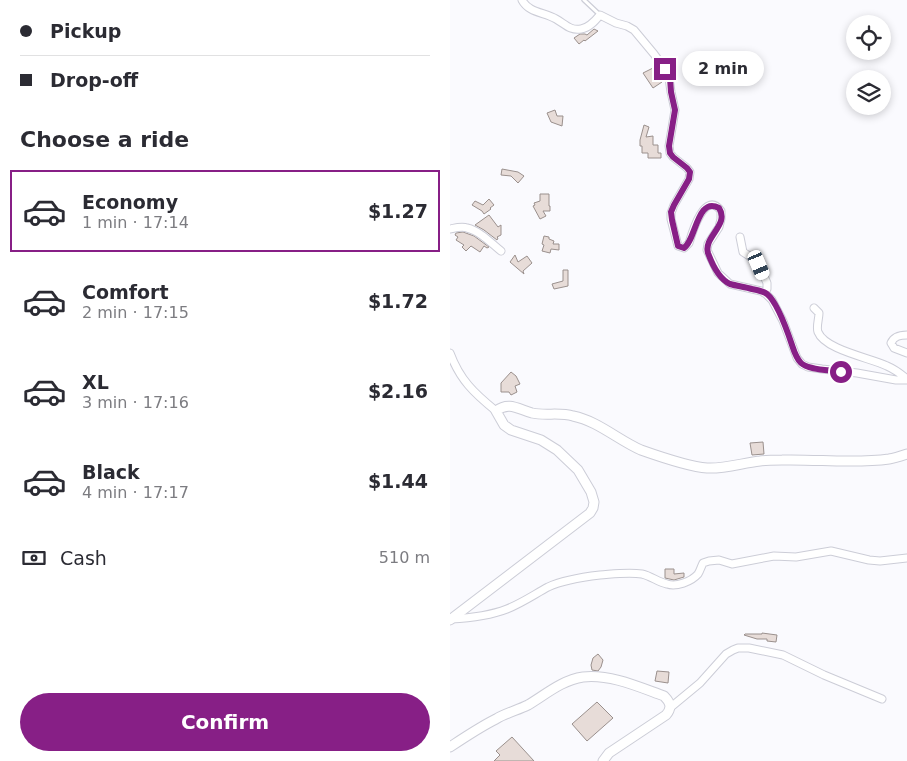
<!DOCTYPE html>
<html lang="en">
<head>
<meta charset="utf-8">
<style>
	body { margin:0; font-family:"DejaVu Sans",sans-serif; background:#f2f2f3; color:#2b2b33; height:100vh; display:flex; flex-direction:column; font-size:19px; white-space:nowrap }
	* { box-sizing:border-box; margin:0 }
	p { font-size:16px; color:#7c7c81 }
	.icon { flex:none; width:28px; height:28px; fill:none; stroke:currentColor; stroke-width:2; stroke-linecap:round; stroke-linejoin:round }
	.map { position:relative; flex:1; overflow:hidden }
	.side { display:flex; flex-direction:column; background:#fff; width:450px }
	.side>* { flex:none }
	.top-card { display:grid; align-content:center; height:110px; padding:0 20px; background:#fff }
	.tools { position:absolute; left:396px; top:15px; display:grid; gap:10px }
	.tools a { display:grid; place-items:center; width:45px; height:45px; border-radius:50%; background:#fff; box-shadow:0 2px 8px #0003; font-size:25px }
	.end { position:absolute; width:22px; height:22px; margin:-11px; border:6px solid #871f86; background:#fff; box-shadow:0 0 0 2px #fff }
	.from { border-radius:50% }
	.bubble { position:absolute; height:35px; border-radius:18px; background:#fff; box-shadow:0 2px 8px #0003; font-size:16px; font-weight:800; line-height:35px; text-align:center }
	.car { position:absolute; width:15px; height:30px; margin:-15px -8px; border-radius:6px; box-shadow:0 0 4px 1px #0007; background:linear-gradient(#fff 24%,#345 0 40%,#fff 0 76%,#345 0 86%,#fff 0) }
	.top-card b { display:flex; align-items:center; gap:18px; height:48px; font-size:19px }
	.top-card b+b { border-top:1px solid #e1e1e2 }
	.top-card i { width:12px; height:12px; background:#2b2b33 }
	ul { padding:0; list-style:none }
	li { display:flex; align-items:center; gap:15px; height:82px; margin:0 10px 8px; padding:0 10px; border:2px solid transparent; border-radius:0px }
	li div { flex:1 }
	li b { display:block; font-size:19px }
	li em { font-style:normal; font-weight:800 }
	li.on { border-color:#871f86 }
	li>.icon { width:45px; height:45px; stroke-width:1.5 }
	h2 { padding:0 20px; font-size:22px; line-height:60px }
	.pay { display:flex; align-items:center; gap:12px; height:55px; padding:0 20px; font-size:19px }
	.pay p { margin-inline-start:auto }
	.action { display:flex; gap:10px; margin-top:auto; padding:10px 20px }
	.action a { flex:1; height:58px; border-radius:30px; background:#871f86; color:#fff; font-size:20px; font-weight:800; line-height:58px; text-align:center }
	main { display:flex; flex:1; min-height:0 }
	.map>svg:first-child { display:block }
	.building { fill:#e7dcd8; stroke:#9a908d }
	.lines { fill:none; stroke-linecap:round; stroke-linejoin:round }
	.service-casing { stroke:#cccdd7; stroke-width:5.5 }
	.minor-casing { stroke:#cccdd7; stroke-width:9 }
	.tertiary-casing { stroke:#cccdd7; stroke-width:11 }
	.service { stroke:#fff; stroke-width:3 }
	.minor { stroke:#fff; stroke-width:7 }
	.tertiary { stroke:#fff; stroke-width:9 }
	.route { stroke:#871f86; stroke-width:6 }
</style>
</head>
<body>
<main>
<section class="side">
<div class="top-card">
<b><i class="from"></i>Pickup</b>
<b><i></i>Drop-off</b>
</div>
<h2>Choose a ride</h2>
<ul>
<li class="on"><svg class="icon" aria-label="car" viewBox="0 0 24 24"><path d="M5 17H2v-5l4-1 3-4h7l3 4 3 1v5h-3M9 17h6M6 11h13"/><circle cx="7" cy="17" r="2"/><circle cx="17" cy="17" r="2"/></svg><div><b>Economy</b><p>1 min · 17:14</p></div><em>$1.27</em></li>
<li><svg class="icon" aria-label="car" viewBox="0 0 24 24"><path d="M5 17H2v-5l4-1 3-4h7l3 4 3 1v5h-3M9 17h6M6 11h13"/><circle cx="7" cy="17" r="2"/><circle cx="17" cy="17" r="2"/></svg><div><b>Comfort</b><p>2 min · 17:15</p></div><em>$1.72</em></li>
<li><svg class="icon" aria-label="car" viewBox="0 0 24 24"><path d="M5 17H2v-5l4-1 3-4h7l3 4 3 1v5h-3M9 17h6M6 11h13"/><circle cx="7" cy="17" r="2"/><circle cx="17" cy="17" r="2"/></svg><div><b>XL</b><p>3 min · 17:16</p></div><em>$2.16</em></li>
<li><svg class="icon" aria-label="car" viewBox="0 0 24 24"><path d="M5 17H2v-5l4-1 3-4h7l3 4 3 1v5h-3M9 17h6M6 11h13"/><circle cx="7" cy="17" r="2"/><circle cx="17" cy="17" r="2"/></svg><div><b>Black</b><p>4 min · 17:17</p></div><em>$1.44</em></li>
</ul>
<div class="pay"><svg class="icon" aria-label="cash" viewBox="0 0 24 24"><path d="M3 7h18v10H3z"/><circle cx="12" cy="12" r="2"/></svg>Cash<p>510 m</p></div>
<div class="action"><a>Confirm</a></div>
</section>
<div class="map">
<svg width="457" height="761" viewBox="0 0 457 761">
	<rect width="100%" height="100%" fill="#fafafe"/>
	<!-- building -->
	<path class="building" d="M144,29L148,31L135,41L134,40L129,44L124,38L130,34H135L137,35Z
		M203,68L212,82L203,88L193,73Z
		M105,110L107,116H113L112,126L101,122L97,113Z
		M194,125L199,127L196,137L203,136V145H208V153H211V158H198V153H192V146H190V140Z
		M52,169L68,172L74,176L68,183L61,176L51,175Z
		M90,194H99V206H100V211H93L96,216L90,219L83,206L85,205L84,203L90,201Z
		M39,199L44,205L40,208L41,209L34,214L32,211L22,205L25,201L33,205Z
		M39,215L48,227L51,225V235L47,237L48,238L47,240L34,230L25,225Z
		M13,232L24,236L39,247L37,248L34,246L30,252L21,246L16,251L12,247L14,245L6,240L8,237L5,235L6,233Z
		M94,236L99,237V239L104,241L103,244H109V250L101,249L100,253L92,251L94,245L92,244Z
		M65,255L68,262L77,256L82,263L73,271L74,274L60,262Z
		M113,270H118V286L104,289L102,284L113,281Z
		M61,372L66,376L70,384L65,386L67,392L61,395L59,392H51V383Z
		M313,442L314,454L302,455L300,443Z
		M215,569H224V574L234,573V577L224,580L215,578Z
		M312,633L327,635L326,642L317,641V639H307L294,635L295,634H312Z
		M148,654L153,660L151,667L148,671L142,670L141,665L143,658Z
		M207,671L219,672L218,683L205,681Z
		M147,702L163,718L137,741L122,724Z
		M62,737L84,761H44L50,755L46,751Z"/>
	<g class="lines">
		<defs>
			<path id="service" d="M134,0L150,15"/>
			<path id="minor" d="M72,0C79,13 94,12 106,19C115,24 120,31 131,29C139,28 145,21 150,15L166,23L177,26L184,30L204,54L215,69L219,78L221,92L225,110L219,146L220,153L223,157L237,168L240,172L239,179L224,205L221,213V219L228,246L234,248L239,243C242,233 255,189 271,211V219L269,227L258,244L257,250L268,273L280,284L311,291L316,294L322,300L333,321L347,358L352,364L358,367L372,369L407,373L446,380H457
				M0,229C5,228 12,226 17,228C30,231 41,243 51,251
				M290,237L293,252L304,259L309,265L317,283V289L314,293
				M364,308L369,313C369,319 366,327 368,332C375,350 421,358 437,366C444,369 451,374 457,379
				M457,335C450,335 444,336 441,343L444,348L457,353
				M0,353C10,380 24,393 46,411
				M1,619C21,618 39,616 57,609C72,603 85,594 98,587C113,580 133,577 150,575C164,574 178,572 192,574C201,576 208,582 217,584C226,587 241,582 248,574C250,571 251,567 253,563L259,561L269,560L282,564L324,556L346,557L381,551L419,560L430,561L457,558
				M221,707L250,683L276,654L283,650L288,648H299L333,655L374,675L432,699"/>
			<path id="tertiary" d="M0,620L140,513L143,508L144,502L141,492L128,470L107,450L91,440L61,430L54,425L46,411C59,401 68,409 82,413C95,416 110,412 123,416C148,421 168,440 191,450C208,456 240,467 257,468C275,469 292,463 310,461C317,460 325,460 332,460C368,459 404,464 439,459C445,458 451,456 457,454
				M0,747C15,737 30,727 46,719C56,713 68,710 78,705C95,695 112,680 133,677C161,674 189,687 214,696C221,703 222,708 216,715L159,753L153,761"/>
		</defs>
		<!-- service casing -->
		<use href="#service" class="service-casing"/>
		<!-- minor casing -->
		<use href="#minor" class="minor-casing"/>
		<!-- tertiary casing -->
		<use href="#tertiary" class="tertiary-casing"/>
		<!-- service -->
		<use href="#service" class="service"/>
		<!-- minor -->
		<use href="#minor" class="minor"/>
		<!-- tertiary -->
		<use href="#tertiary" class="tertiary"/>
	</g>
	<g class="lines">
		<!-- route -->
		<path class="route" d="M215,69L220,78L221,92L225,110L219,146L220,153L223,157L237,168L240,172L239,179L224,205L221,212L222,220L228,246L234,248C246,240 247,196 269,208C280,225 253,237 258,253C262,264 269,279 280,284C287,286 295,287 302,289C307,290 313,291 317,294C327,302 338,333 342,345C344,351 346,358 351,363C358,370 381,370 391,372"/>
	</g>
</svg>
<div class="tools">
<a><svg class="icon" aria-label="locate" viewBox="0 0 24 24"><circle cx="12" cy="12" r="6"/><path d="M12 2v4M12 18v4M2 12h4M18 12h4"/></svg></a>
<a><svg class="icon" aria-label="layers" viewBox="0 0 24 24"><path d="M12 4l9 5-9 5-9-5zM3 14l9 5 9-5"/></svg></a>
</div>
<i class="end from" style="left:391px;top:372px"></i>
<i class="end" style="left:215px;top:69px"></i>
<div class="bubble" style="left:232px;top:51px;width:82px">2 min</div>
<i class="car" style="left:309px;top:265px;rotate:157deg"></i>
</div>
</main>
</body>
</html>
